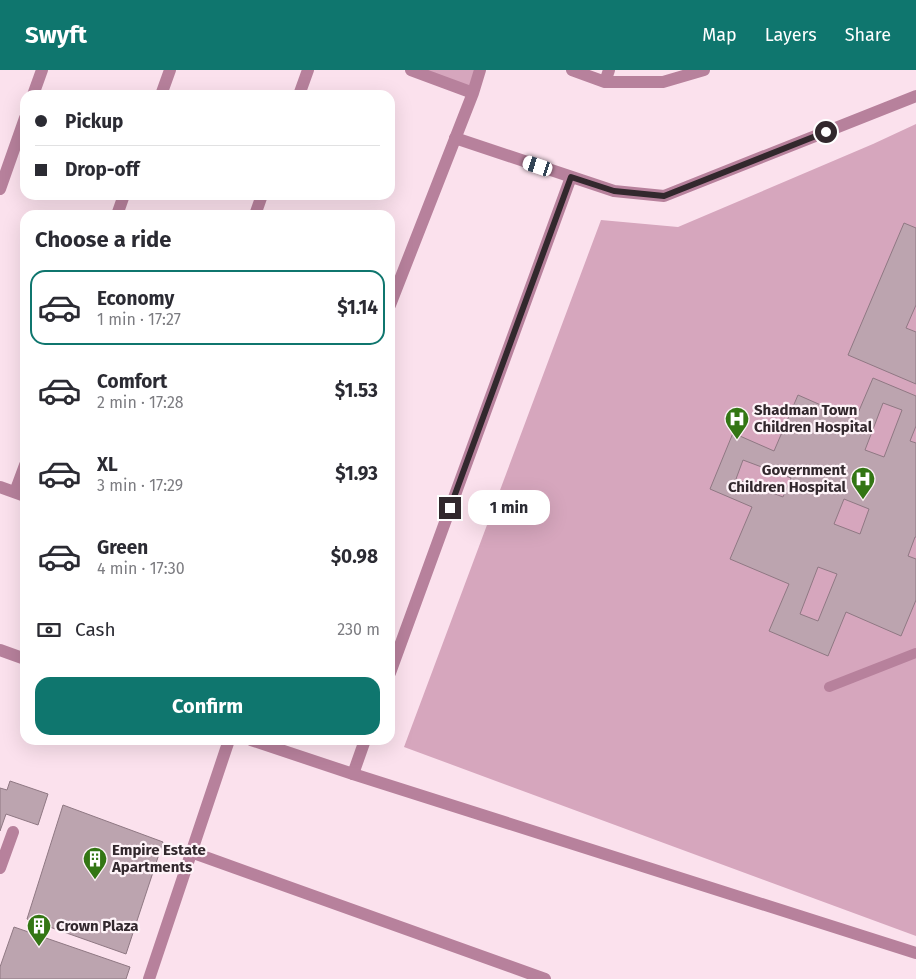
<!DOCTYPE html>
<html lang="en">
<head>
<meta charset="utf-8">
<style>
	body { margin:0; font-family:"Fira Sans",sans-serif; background:#f7f7f7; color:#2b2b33; height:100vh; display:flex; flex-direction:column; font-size:19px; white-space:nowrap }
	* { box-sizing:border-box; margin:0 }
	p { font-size:16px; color:#7c7c81 }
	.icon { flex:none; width:28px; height:28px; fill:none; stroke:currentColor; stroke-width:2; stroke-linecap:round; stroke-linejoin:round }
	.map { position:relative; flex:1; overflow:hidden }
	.drawer { position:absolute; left:20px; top:140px; width:375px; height:535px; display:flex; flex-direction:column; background:#fff; border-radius:15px; box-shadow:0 5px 20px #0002 }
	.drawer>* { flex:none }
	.hud { position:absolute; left:20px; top:20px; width:375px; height:110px; border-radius:15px; box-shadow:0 5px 20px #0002; display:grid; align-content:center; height:110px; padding:0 15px; background:#fff }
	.end { position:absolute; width:22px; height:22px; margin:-11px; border:6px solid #32282d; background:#fff; box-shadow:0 0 0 2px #fff }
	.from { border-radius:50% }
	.bubble { position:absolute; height:35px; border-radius:15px; background:#fff; box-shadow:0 5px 20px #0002; font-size:16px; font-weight:700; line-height:35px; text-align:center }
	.car { position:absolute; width:15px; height:30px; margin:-15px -8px; border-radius:6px; box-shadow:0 0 4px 1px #0007; background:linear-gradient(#fff 24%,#345 0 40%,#fff 0 76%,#345 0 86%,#fff 0) }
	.hud b { display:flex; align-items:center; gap:18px; height:48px; font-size:19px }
	.hud b+b { border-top:1px solid #e1e1e2 }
	.hud i { width:12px; height:12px; background:#2b2b33 }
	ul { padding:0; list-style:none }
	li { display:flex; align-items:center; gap:15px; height:75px; margin:0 10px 8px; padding:0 5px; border:2px solid transparent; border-radius:15px }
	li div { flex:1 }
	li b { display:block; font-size:19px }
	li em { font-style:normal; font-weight:700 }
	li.active { border-color:#0f766e }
	li>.icon { width:45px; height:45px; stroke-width:1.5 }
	h2 { padding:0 15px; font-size:22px; line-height:60px }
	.pay { display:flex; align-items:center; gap:12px; height:55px; padding:0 15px; font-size:19px }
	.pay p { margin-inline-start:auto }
	.button { display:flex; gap:10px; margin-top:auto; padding:10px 15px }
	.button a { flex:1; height:58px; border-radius:15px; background:#0f766e; color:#fff; font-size:20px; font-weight:700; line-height:58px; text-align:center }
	header { display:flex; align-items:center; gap:30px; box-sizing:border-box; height:70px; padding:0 25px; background:#0f766e; color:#fff }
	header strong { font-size:24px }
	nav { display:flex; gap:28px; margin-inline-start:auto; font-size:18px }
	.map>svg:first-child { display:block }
	.green { fill:#d6a6bd }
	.building { fill:#bca4af; stroke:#8f7883; fill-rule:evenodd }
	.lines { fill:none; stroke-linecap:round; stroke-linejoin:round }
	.service { stroke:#b7819c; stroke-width:10 }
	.minor { stroke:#b7819c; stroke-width:12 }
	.tertiary { stroke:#b7819c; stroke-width:12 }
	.route { stroke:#32282d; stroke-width:6 }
	.labels { text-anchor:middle; stroke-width:4.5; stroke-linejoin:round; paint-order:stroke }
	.poi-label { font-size:15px; font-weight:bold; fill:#32282d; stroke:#fef3f8; text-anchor:start }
</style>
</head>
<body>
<header>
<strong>Swyft</strong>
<nav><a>Map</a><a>Layers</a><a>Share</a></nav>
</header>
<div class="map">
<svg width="916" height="909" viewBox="0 0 916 909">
	<rect width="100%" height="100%" fill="#fbe1ed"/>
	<!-- green -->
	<path class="green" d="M411,0H481L473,23Z
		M916,54V866L404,677L601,150L678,157L873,74Z"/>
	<!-- building -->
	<path class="building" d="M904,153L916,158V235L906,258L916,262V314L848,285Z
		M873,308L916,326V356L910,371L916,373V467H915L908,486L916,489V530L901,566L846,542L828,586L769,561L789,514L730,489L752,437L710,419L733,363L774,381L798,325L855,350ZM883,333L902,340L884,387L865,380ZM743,390L791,408L783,427L736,409ZM844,429L869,439L860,464L834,454ZM818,497L837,504L818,551L800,544Z
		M10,711L48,724L38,755L6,744L0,761V718L7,720Z
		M63,735L163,772L126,884L27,849Z
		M14,857L130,897L126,909H0V897Z"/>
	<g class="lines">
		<!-- service -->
		<path class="service" d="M829,617L916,583"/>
		<!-- minor -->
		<path class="minor" d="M572,0L605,12H663L704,0
			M605,12L609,0
			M33,25L42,0
			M161,25L170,0
			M299,25L308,0
			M455,68L614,121L664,126L916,26
			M0,119L25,48
			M117,145L124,125
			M255,145L262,125
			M0,417L25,426
			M15,422L25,395
			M390,603L571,107
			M353,704L365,670
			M191,782L545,909
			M0,798L13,762"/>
		<!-- tertiary -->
		<path class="tertiary" d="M411,0L473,23
			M390,235L473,23L480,0
			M0,580L25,589
			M251,670L353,704L916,883
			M149,909L229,670"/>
	</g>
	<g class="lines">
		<!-- route -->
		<path class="route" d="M450,438L571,107L614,121L664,126L826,62"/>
	</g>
	<!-- icons -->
	<defs>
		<symbol id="hospital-pin" viewBox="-11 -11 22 30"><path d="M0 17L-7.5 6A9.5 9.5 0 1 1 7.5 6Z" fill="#337614" stroke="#fef3f8"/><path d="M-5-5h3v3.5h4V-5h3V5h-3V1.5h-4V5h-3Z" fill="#fff"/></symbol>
		<symbol id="building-pin" viewBox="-11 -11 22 30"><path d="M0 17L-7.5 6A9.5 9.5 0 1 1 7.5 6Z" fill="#337614" stroke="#fef3f8"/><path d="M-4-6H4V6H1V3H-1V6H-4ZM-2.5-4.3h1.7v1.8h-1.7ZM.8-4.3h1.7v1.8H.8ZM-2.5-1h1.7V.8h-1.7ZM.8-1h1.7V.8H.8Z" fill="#fff"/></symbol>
	</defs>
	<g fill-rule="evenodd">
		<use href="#hospital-pin" x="723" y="335" width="28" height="38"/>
		<use href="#hospital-pin" x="849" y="395" width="28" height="38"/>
		<use href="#building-pin" x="81" y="775" width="28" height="38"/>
		<use href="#building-pin" x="25" y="842" width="28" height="38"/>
	</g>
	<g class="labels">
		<!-- poi labels -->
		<g class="poi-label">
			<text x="754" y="345">Shadman Town<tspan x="754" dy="17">Children Hospital</tspan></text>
			<text x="846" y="405" text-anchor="end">Government<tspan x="846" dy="17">Children Hospital</tspan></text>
			<text x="112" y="785">Empire Estate<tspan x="112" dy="17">Apartments</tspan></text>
			<text x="56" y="861">Crown Plaza</text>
		</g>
	</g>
</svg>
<i class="end from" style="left:826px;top:62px"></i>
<i class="end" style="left:450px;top:438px"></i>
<div class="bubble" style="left:468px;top:420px;width:82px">1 min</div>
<i class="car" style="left:538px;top:96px;rotate:288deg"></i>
<div class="hud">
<b><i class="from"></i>Pickup</b>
<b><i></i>Drop-off</b>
</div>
<section class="drawer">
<h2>Choose a ride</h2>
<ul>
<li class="active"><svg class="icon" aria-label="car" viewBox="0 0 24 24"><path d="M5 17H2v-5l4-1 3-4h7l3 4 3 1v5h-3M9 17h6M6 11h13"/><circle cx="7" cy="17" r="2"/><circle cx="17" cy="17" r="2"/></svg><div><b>Economy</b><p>1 min · 17:27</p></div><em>$1.14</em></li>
<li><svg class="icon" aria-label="car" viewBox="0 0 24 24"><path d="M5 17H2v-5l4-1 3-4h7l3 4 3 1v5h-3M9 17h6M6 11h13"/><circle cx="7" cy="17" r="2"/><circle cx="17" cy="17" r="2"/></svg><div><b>Comfort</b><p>2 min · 17:28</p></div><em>$1.53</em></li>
<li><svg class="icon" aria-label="car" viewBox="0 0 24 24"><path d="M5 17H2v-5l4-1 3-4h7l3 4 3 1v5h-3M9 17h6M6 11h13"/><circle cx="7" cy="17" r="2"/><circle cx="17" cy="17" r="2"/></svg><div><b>XL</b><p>3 min · 17:29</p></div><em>$1.93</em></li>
<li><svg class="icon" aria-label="car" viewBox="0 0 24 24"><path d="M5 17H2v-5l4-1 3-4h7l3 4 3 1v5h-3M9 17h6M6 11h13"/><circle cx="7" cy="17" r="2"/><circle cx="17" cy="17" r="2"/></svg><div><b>Green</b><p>4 min · 17:30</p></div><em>$0.98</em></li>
</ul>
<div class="pay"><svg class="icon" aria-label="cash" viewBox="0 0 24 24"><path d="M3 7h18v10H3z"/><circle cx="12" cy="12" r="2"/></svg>Cash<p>230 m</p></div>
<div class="button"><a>Confirm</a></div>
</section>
</div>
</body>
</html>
